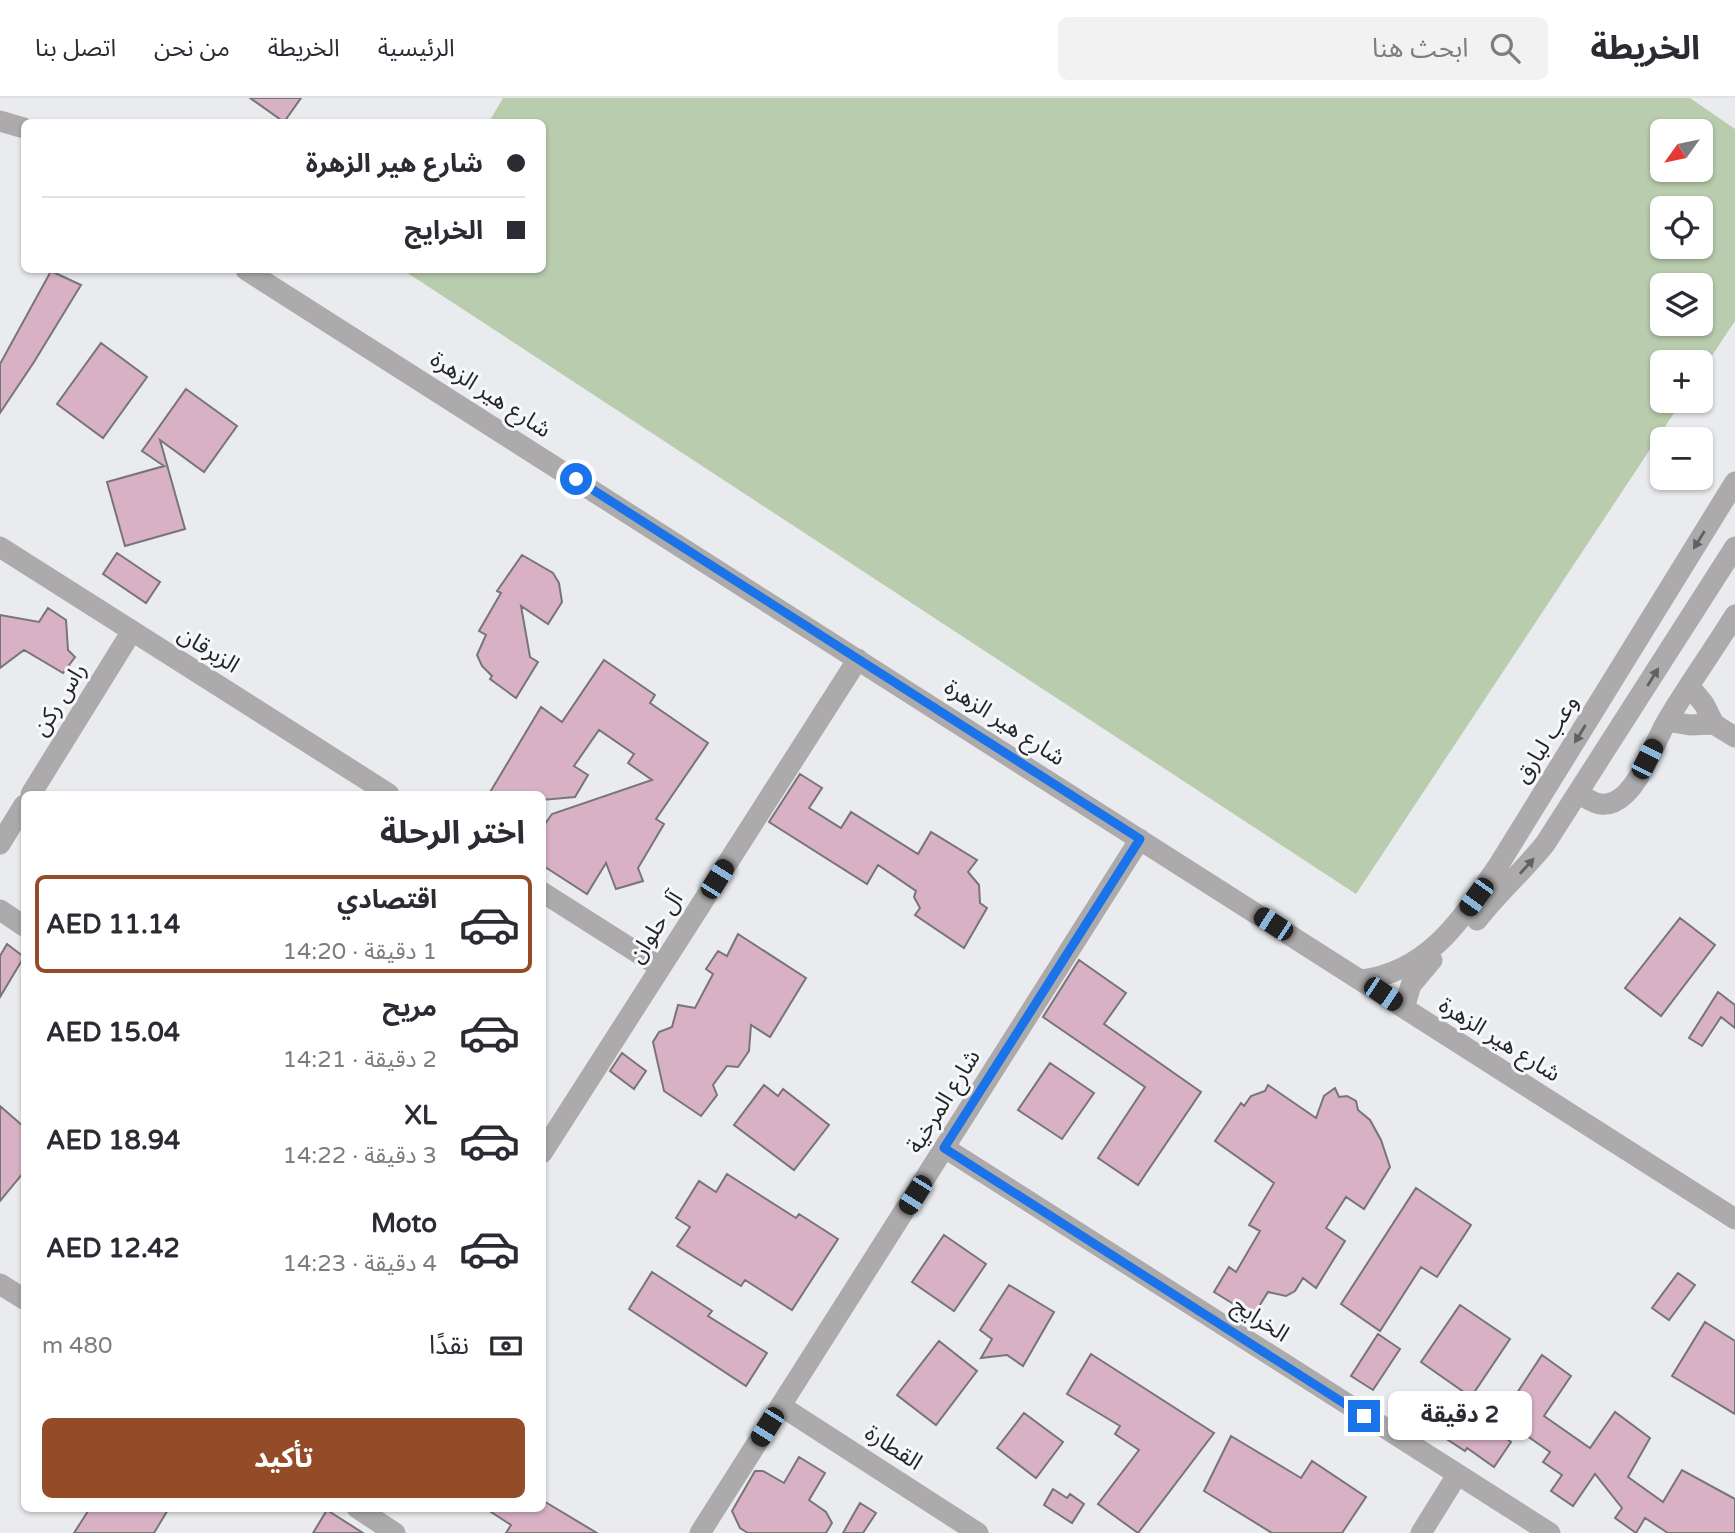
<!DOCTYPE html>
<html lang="ar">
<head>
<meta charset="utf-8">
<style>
	body { margin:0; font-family:"Varela Round","Noto Sans Arabic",sans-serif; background:#f2f2f3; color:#2b2b33; direction:rtl; height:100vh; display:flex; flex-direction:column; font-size:26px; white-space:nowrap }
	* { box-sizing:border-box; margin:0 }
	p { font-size:23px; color:#7c7c81 }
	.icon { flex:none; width:38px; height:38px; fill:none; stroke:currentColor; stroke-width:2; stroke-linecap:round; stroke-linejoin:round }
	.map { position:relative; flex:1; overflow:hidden; direction:ltr }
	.panel { position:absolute; left:21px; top:693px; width:525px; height:721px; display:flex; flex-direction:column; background:#fff; border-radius:10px; box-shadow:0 2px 5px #0004; direction:rtl }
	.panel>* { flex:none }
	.hud { position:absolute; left:21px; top:21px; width:525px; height:154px; border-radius:10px; box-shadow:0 2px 5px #0004; direction:rtl; display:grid; align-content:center; height:154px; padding:0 21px; background:#fff }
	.needle { width:46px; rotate:237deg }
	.fabs { position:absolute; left:1650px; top:21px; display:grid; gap:14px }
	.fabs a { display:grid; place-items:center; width:63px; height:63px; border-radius:10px; background:#fff; box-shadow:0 2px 5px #0004; font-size:35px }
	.end { position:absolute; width:32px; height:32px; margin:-16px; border:9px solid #1a73e8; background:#fff; box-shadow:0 0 0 4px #fff }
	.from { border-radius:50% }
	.bubble { position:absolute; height:49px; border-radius:10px; background:#fff; box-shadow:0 2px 5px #0004; font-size:23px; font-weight:700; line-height:49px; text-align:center; direction:rtl }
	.car { position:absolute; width:21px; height:42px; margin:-21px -10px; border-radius:9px; box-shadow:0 0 5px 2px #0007; background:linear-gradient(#222 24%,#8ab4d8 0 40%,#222 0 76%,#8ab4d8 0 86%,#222 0) }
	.hud b { display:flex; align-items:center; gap:24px; height:66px; font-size:26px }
	.hud b+b { border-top:2px solid #e1e1e2 }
	.hud i { width:18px; height:18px; background:#2b2b33 }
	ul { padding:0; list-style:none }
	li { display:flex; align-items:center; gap:21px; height:98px; margin:0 14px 10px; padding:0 7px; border:4px solid transparent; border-radius:10px }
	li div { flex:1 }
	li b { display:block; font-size:26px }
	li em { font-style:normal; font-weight:700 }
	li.active { border-color:#934c27 }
	li>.icon { width:63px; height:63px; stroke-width:1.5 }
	h2 { padding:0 21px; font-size:32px; line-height:84px }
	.pay { display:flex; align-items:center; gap:18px; height:77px; padding:0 21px; font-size:26px }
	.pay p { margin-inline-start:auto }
	.action { display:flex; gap:14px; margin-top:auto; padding:14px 21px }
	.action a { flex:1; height:80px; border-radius:10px; background:#934c27; color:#fff; font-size:28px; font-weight:700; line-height:80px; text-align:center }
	header { display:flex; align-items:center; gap:42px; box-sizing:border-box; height:98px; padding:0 35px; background:#fff; border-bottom:2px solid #e1e1e2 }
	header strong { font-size:33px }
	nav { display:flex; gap:38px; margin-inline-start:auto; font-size:24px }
	.search { width:490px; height:63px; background:#f2f2f3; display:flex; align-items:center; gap:18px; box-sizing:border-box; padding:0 24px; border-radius:10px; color:#7c7c81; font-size:26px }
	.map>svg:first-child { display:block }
	.green { fill:#b9ccad; fill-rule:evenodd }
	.building { fill:#d8b1c4; stroke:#787576; stroke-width:2 }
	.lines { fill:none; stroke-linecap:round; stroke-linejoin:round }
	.minor { stroke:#acaaab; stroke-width:21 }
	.oneway { fill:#626162 }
	.route { stroke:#1a73e8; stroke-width:9 }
	.labels { text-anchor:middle; stroke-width:6; stroke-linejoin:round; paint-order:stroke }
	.street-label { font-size:23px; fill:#252627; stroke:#f6f8fb }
</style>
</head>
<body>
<header>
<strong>الخريطة</strong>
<div class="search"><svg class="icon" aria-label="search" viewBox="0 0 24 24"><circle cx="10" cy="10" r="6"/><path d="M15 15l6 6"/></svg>ابحث هنا</div>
<nav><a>الرئيسية</a><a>الخريطة</a><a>من نحن</a><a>اتصل بنا</a></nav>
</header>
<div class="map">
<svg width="1735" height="1435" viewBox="0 0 1735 1435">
	<rect width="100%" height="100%" fill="#e9ebee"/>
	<!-- green -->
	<path class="green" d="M503,0H1690L1735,31V223L1701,274V264H1662V303H1682L1356,796L406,174L408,172H542V24H489ZM1662,33H1701V72H1662ZM1662,110H1701V149H1662ZM1662,187H1701V226H1662Z"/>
	<!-- building -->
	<path class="building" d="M250,0H301L284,24Z
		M51,173L81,187L34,264L0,315V266Z
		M101,245L147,279L103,340L57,306Z
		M186,291L237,328L204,374L160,342L185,431L125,448L107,384L164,368L142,353Z
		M117,455L160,484L146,505L103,476Z
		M522,457L553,475L559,485L562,504L548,526L521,508L530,559L538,564L516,600L490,581L492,578L482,568L477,557L486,537L479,533L501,495L497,493Z
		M48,510L66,522L68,552L75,559L63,575L24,552L0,570V517L39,524Z
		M604,562L655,597L650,605L708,645L656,721L664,726L638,770L643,783L616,791L606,765L587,796L542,767V730L552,716L652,682L628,665L634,656L599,632L574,668L588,677L575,699L542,702V696H489L541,609L562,624Z
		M800,676L822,690L809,710L841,730L851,714L918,756L931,734L977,762L968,774L979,787L980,805L987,810L964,850L915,817L920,810L914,799L916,793L878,767L867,786L769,724Z
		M1680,820L1715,847L1661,918L1625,890Z
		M738,836L806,880L770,939L751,927L749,953L738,969L727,968L713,987L717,997L701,1018L664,993L653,944L659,934L672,929L678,907L695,910L713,876L706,871L718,853L727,858Z
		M7,846L24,859L0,899V858Z
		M1079,862L1126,895L1104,926L1201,994L1138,1087L1098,1060L1145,989L1043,919Z
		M1718,894L1735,907V930L1721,919L1702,948L1689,940Z
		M622,955L646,973L634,991L610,973Z
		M1050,965L1094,995L1062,1041L1018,1012Z
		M764,987L778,998L783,991L829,1027L794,1072L734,1027Z
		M1268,987L1316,1020L1324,998L1335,990L1339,999L1347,998L1356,1003L1358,1012L1370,1022L1381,1042L1390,1069L1364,1111L1346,1099L1326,1130L1345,1143L1316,1190L1303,1180L1295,1193L1286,1198L1268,1194L1253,1218L1214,1194L1229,1169L1236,1174L1260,1133L1249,1127L1274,1085L1215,1043L1241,1005L1244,1008L1251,998L1265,993Z
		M0,1008L24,1029V1074L0,1103Z
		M727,1076L796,1120L799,1116L838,1141L792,1212L745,1182L741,1188L677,1148L690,1129L676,1120L699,1083L716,1094Z
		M1416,1090L1471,1127L1437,1179L1421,1169L1380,1233L1341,1206Z
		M944,1137L986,1166L954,1213L912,1184Z
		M652,1174L712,1213L708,1218L767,1255L746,1288L629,1211Z
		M1678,1175L1695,1187L1669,1222L1652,1210Z
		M1009,1187L1054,1214L1023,1268L1007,1257L981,1260L992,1241L980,1232Z
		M1460,1207L1510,1241L1471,1299L1421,1264Z
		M1705,1224L1735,1243V1316L1672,1278Z
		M1378,1236L1400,1251L1373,1292L1351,1278Z
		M939,1243L977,1273L936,1327L897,1297Z
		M1091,1256L1214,1335L1138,1435L1098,1406L1139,1352L1115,1336L1120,1328L1067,1296Z
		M1542,1257L1571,1278L1544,1318L1590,1350L1615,1314L1650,1340L1628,1379L1663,1404L1682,1372L1735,1401V1435H1668L1645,1420L1636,1435L1615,1420L1622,1410L1595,1376L1573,1408L1551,1393L1562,1377L1543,1364L1550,1354L1520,1333L1531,1317L1511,1304Z
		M1459,1304L1485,1322L1484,1324L1511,1344L1494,1369L1467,1350L1465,1353L1439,1336Z
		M1024,1315L1063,1344L1036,1380L997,1350Z
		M1231,1338L1301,1380L1312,1363L1366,1399L1342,1435H1272L1204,1393Z
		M799,1359L825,1375L809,1402L826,1414L832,1425L826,1435H748L740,1430L732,1413L755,1373H763L784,1385Z
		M1053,1391L1067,1400L1070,1396L1084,1406L1072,1425L1044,1407Z
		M542,1402L597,1435H506L511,1427L485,1410H542Z
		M860,1405L876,1415L863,1435H843Z
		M90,1410H169L154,1435H74Z
		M327,1412L363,1435H313Z"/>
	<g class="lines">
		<!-- minor -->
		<path class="minor" d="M0,23L24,30
			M246,172L1735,1121
			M0,449L389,696
			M1690,589L1704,606L1714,626
			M1667,623L1690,627L1714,626
			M1714,626L1735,639
			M31,696L132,533
			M1579,696C1591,703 1600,710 1614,704C1640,692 1653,646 1667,623C1688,587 1713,553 1735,517
			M0,746L24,707
			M542,794L660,869
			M0,812L24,828
			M1477,822C1498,795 1523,773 1545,746L1735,449
			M1362,882C1430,873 1462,820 1498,768L1735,384
			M1404,910L1411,887L1432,862
			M945,1050L1550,1435
			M542,1055L858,561
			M0,1186L24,1201
			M781,1308L978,1435
			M357,1410L395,1435
			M700,1435L1140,741
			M1421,1435L1457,1377"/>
	</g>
	<!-- one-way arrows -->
	<defs><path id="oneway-solid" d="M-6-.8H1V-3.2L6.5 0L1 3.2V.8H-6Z" transform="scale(1.75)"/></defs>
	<g class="oneway">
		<use href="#oneway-solid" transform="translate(1699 442) rotate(122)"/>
		<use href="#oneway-solid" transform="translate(1653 579) rotate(-58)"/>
		<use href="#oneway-solid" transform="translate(1580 636) rotate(122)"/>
		<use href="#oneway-solid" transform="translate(1527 768) rotate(-48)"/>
	</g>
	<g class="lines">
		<!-- route -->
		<path class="route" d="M576,381L1140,741L944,1050L1364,1318"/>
	</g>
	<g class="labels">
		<!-- street labels -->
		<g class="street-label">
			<text transform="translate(491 296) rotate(33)" y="8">شارع هير الزهرة</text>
			<text transform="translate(209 551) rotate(32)" y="8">الزبرقان</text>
			<text transform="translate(59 601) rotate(-58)" y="8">راس ركن</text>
			<text transform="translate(1005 624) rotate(33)" y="8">شارع هير الزهرة</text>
			<text transform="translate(1546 641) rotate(-58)" y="8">وعب لبارق</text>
			<text transform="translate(655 829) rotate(-57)" y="8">آل حلوان</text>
			<text transform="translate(1500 941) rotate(32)" y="8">شارع هير الزهرة</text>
			<text transform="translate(943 1003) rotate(-58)" y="8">شارع المرخية</text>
			<text transform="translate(1261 1221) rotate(33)" y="8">الخرايج</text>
			<text transform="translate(894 1349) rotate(33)" y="8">القطارة</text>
		</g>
	</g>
</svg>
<div class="fabs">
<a><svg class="needle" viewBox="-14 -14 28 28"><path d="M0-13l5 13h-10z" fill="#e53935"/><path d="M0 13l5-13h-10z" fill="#7c7c81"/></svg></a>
<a><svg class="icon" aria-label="locate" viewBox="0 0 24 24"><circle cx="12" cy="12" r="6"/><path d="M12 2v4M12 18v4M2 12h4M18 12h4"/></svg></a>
<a><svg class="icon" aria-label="layers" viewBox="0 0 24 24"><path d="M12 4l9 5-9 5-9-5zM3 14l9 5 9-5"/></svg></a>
<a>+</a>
<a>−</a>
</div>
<i class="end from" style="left:576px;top:381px"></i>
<i class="end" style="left:1364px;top:1318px"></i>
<div class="bubble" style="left:1388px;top:1293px;width:144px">2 دقيقة</div>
<i class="car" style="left:1647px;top:661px;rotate:27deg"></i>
<i class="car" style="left:717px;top:781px;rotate:32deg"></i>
<i class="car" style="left:1476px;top:799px;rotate:216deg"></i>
<i class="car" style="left:1273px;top:826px;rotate:303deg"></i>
<i class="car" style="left:1383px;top:896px;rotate:124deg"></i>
<i class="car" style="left:915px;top:1097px;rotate:212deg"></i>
<i class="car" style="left:767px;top:1329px;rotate:212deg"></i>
<div class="hud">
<b><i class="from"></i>شارع هير الزهرة</b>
<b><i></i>الخرايج</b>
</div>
<section class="panel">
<h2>اختر الرحلة</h2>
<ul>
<li class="active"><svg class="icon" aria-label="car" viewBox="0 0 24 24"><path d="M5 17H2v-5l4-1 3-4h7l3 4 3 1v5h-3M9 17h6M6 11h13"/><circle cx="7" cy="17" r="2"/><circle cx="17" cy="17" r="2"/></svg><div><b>اقتصادي</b><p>1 دقيقة · 14:20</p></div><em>AED 11.14</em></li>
<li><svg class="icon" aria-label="car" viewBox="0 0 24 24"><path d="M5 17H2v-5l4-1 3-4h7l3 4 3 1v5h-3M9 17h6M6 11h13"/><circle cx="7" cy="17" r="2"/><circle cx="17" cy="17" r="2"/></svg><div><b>مريح</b><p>2 دقيقة · 14:21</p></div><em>AED 15.04</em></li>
<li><svg class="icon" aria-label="car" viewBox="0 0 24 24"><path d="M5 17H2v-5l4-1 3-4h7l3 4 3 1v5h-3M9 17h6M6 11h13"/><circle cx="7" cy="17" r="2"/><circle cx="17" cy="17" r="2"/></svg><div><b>XL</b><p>3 دقيقة · 14:22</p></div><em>AED 18.94</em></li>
<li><svg class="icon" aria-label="car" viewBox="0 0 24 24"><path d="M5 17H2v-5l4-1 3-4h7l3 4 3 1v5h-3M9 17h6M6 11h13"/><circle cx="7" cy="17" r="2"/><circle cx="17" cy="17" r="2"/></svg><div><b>Moto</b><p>4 دقيقة · 14:23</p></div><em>AED 12.42</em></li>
</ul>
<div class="pay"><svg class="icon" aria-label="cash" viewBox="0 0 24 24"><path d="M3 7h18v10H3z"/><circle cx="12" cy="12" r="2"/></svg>نقدًا<p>480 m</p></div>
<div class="action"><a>تأكيد</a></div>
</section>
</div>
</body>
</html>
